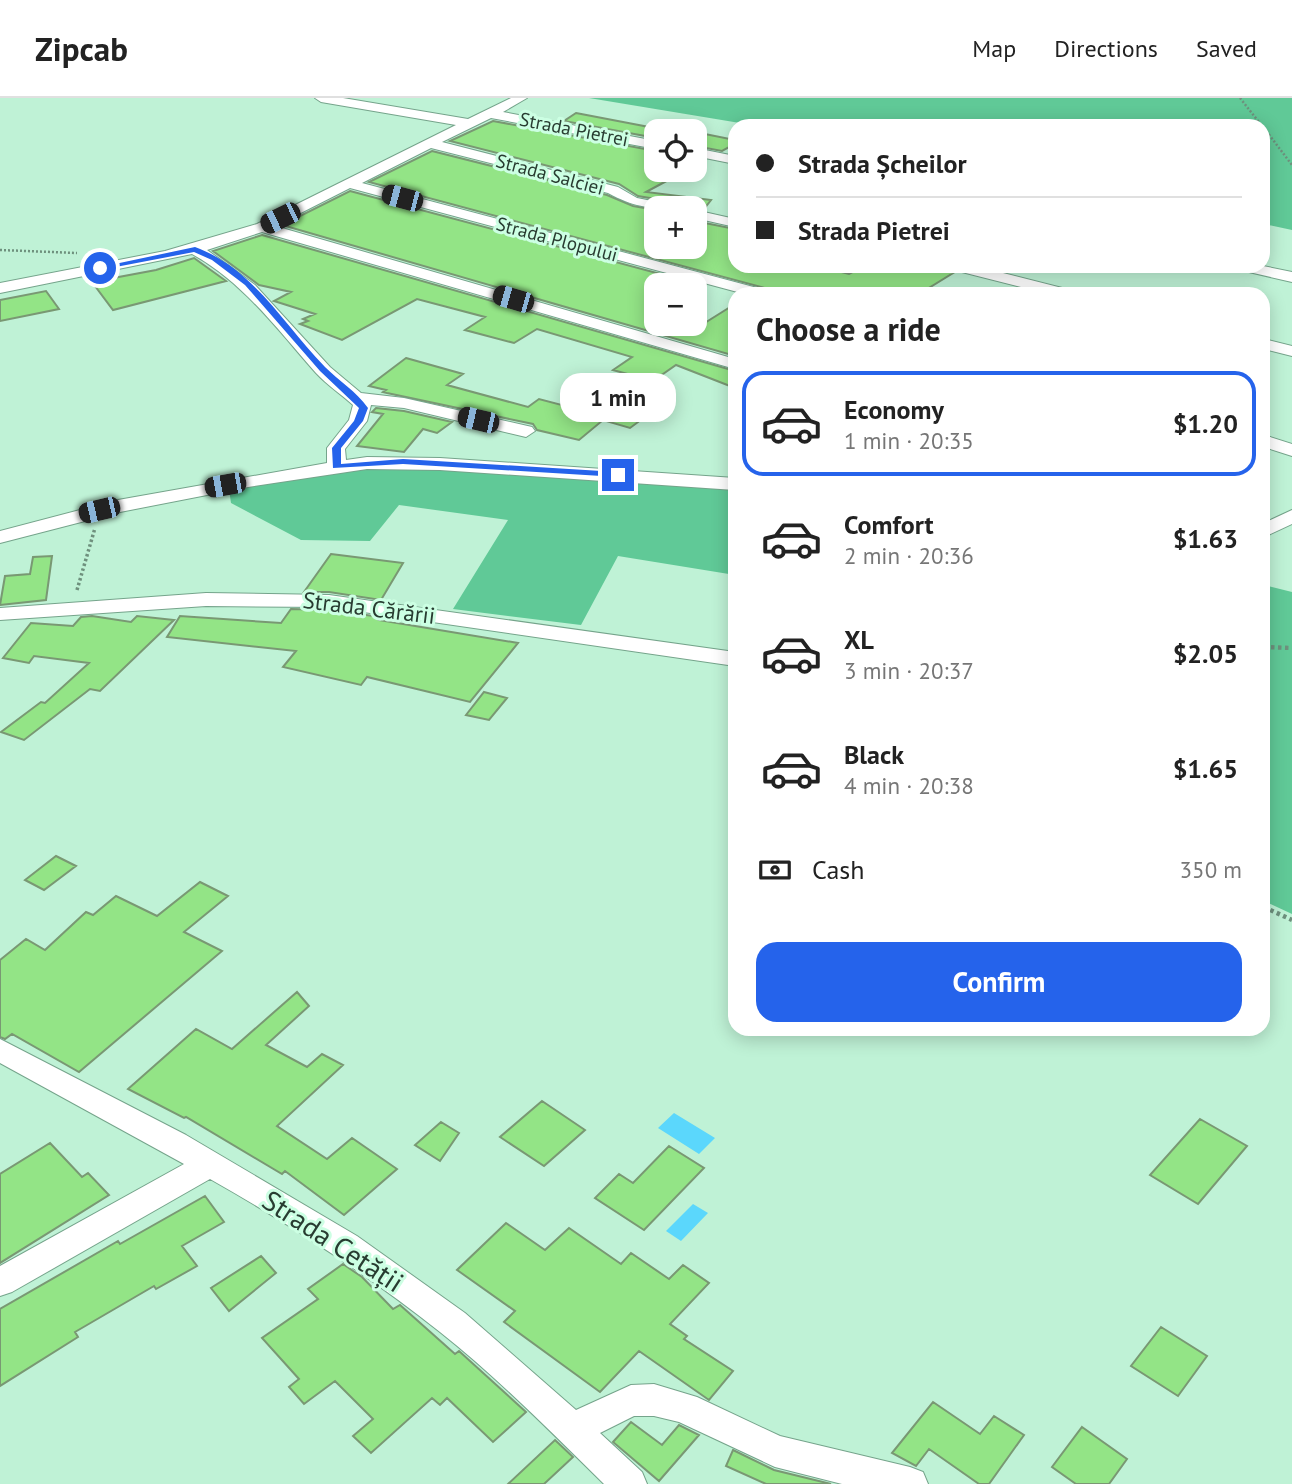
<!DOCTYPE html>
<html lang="en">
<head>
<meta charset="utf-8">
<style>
	body { margin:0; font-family:"PT Sans",sans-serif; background:#f2f2f2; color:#222; height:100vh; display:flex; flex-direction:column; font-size:26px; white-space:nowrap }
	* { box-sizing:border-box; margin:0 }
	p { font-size:23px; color:#767676 }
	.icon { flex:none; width:38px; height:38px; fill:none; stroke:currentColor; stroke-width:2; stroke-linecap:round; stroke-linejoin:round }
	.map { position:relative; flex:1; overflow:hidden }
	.drawer { position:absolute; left:728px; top:189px; width:542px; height:749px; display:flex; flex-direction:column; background:#fff; border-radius:21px; box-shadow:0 4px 18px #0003 }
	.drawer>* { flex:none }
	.hud { position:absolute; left:728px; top:21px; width:542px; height:154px; border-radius:21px; box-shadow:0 4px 18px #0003; display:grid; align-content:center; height:154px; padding:0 28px; background:#fff }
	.tools { position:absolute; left:644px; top:21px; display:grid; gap:14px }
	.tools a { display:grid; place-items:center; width:63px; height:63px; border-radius:14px; background:#fff; box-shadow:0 4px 18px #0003; font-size:35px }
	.end { position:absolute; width:32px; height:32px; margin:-16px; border:9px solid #2563eb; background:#fff; box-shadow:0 0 0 4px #fff }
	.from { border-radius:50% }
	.bubble { position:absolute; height:49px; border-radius:21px; background:#fff; box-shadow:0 4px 18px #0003; font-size:23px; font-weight:600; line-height:49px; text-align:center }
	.car { position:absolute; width:21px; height:42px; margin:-21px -10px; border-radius:9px; box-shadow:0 0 5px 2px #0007; background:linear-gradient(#222 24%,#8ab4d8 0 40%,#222 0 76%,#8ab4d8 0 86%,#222 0) }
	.hud b { display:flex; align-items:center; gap:24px; height:66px; font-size:26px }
	.hud b+b { border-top:2px solid #e0e0e0 }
	.hud i { width:18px; height:18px; background:#222 }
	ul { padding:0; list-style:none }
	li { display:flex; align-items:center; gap:21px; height:105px; margin:0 14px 10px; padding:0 14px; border:4px solid transparent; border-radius:21px }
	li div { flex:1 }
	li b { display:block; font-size:26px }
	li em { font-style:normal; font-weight:600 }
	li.on { border-color:#2563eb }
	li>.icon { width:63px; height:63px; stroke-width:1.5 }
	h2 { padding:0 28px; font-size:32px; line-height:84px }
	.pay { display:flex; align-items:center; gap:18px; height:77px; padding:0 28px; font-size:26px }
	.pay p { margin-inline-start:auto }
	.action { display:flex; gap:14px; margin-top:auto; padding:14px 28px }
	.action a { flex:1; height:80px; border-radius:21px; background:#2563eb; color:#fff; font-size:28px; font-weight:600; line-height:80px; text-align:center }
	header { display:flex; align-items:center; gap:42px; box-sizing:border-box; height:98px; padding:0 35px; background:#fff; border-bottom:2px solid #e0e0e0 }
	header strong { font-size:33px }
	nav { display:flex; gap:38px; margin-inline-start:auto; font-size:24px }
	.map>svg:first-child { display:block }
	.green { fill:#60c997 }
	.water { fill:#5bd7fc }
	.building { fill:#93e486; stroke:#799873; stroke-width:2 }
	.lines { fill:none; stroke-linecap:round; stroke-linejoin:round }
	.street-casing { stroke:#75a48b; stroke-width:2 }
	.path-far2 { stroke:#6e907d; stroke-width:2.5; stroke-dasharray:2 2; stroke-linecap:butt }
	.path-far1 { stroke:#6e907d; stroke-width:3.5; stroke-dasharray:2.5 2.5; stroke-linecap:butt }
	.path { stroke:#6e907d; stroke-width:4.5; stroke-dasharray:3.5 3.5; stroke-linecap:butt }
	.street { fill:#fff; fill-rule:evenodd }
	.route { fill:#2563eb }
	.labels { text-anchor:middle; stroke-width:6; stroke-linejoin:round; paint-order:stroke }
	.far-street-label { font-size:19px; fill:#283c31; stroke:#ccffe3 }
	.street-label { font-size:23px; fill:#283c31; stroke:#ccffe3 }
	.near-street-label { font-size:28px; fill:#283c31; stroke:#ccffe3 }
</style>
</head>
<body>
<header>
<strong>Zipcab</strong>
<nav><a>Map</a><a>Directions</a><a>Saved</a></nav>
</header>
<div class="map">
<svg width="1292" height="1386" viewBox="0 0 1292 1386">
	<rect width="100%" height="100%" fill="#bff2d6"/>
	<!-- green -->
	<path class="green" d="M589,0H1292V132L1264,126V28H758Z
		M394,366L735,391V477L618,458L581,527L453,511L508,422L399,407L370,443L301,442L231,405L229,391Z
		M1264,487L1292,494V816L1264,803Z"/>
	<!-- water -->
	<path class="water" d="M674,1015L715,1040L699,1056L658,1030Z
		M693,1106L708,1115L681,1143L666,1133Z"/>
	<!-- building -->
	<path class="building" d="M576,15L670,33H656V40L564,23Z
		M493,23L656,53V72H687L646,94L711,102L704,111L677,110L673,104L638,98L619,86L450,43Z
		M695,34L735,42V46L722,53L695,48Z
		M432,53L607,97L633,108L656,112V149H695V123L735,131V168H818L849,176L864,168H930L953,175L919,196H787L369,84Z
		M350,93L683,182L674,187H656V226H703L735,206V258L282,127Z
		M262,137L735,273V290L676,267L653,283L613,272L632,259L537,231L514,245L465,232L485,219L417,201L342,242L300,226L308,223L303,221L315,216L274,203L291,194L259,187L213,153Z
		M194,160L226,183L113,212L92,184L156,172Z
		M46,193L59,211L0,223V202Z
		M406,260L463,276L447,287L528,309L539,301L592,315L613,301L653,313L630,330L603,322L579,342L537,332L533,326L387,295L383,294L386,292L369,288Z
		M376,310L404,313L452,324L437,335L423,331L404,354L357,348L383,316L372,314Z
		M331,456L403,465L381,502L329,494H304Z
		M52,458L46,502L0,507L5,478L30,476L33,459Z
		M291,511L329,512L381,519L379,522L518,545L470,604L367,579L361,587L283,569L296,553L167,539L180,518L281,525Z
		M92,518L131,524L137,518L174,522L100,593L90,591L24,642L1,634L41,604L45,605L89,565L34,558L29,565L3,560L31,525L73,528L81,519Z
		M484,594L507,600L489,622L466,617Z
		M56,758L76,768L44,792L25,782Z
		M200,784L228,798L184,834L222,853L79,974L12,936L5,941L0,939V862L26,841L45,852L86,814L93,817L116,798L157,818Z
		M297,894L309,908L266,947L307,969L322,956L343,967L277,1028L327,1061L352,1040L397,1071L344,1117L285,1073L282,1076L186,1019L184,1020L128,991L196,931L232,951Z
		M542,1003L585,1032L544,1068L500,1039Z
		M1200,1021L1247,1048L1198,1106L1150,1077Z
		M441,1024L459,1035L440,1063L415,1047Z
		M50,1045L82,1079L88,1075L109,1097L0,1165V1076Z
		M669,1048L704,1070L644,1132L595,1100L619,1076L633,1085Z
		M205,1098L224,1124L182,1148L197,1168L156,1191L154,1188L75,1234L78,1239L0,1288V1211L118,1143L120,1146Z
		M506,1125L545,1152L569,1130L621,1166L631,1155L669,1181L683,1167L709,1185L670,1226L687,1238L684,1241L733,1273L709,1302L639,1253L600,1294L504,1224L515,1213L457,1172Z
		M261,1158L276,1175L229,1213L211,1190Z
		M343,1166L362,1179L393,1211L400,1207L455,1256L459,1253L526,1314L493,1344L447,1300L440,1307L432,1300L371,1355L353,1338L373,1321L335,1283L304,1306L289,1289L299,1281L262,1240L318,1201L308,1191Z
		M1161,1229L1207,1258L1178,1298L1131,1268Z
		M933,1304L980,1336L994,1318L1024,1337L989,1386H979L929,1351L916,1368L892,1355Z
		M631,1324L662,1347L679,1327L699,1337L659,1383L613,1344Z
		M1082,1329L1127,1361L1109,1386H1076L1052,1369Z
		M555,1342L573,1359L544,1386H508Z
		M733,1352L774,1372L831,1386H766L726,1368Z"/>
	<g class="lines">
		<defs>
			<path id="street" d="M315,0H343L468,21L511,0H527L503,14L656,43V51L491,20L442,44L618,89L637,100L672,107L674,110C647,110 634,109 608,95L431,50L362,85L769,193L771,196H745L350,90L275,128L735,261V271L262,134L207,152L255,187L330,269L361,295L404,300L532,329L535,333L526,339L404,310L371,307L367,323L345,351L346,362L367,359L440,360L735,380V392L440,372L367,371L248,389L120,414L0,445V433L118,402L327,365V350L349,322L353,307C341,296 327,287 316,275C277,231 244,185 192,156L0,195V185L165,153L257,126L456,27L321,4Z
				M695,50L735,58V66L695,58Z
				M695,112L735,121V129L695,120Z
				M948,168H975L1074,193L1076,196H1049L950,171Z
				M1234,168H1263L1292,174V184L1236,171Z
				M1264,241L1292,248V258L1264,251Z
				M1264,337L1292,346V358L1264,349Z
				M1292,412V426L1264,439V425Z
				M206,495L329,497L735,554V568L329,509L206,508L0,522V510Z
				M0,941L186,1037L357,1138L465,1215L576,1312L631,1287L654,1286L697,1299L780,1338L910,1369L923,1374L928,1386H842L775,1369L679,1324L654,1318H634L600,1335L642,1374L647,1386H604C551,1334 498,1280 440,1234C368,1177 290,1126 210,1081L12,1194L0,1198V1168L184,1066L0,965Z"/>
		</defs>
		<!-- street casing -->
		<use href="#street" class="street-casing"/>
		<!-- path-far2 -->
		<path class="path-far2" d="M1240,0L1262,28
			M1264,30L1292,67
			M0,152L77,155"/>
		<!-- path-far1 -->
		<path class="path-far1" d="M77,492L95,430"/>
		<!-- path -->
		<path class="path" d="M1264,549L1292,550
			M1264,809L1292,822"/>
		<!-- street -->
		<use href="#street" class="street"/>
	</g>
	<!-- route -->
	<path class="route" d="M195,149C253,170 284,227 325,269C339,283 356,293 368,310L363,323L341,350V366L403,361L618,374L623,377L618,379L403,366L333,370L332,350L354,323L359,310L320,273L245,187L212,162L194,154L100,172L96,170Z"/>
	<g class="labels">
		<!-- far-street labels -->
		<g class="far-street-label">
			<text transform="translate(574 31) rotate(11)" y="7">Strada Pietrei</text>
			<text transform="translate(550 76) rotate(15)" y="7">Strada Salciei</text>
			<text transform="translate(557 141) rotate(15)" y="7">Strada Plopului</text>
		</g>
		<!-- street labels -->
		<g class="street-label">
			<text transform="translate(369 510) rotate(7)" y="8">Strada Cărării</text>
		</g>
		<!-- near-street labels -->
		<g class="near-street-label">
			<text transform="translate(333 1143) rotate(33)" y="10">Strada Cetății</text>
		</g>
	</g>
</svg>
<div class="tools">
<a><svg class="icon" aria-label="locate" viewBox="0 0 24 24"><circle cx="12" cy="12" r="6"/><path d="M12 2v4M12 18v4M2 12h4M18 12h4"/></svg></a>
<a>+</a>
<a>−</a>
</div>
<i class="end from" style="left:100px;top:170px"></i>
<i class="end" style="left:618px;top:377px"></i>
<div class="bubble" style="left:560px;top:275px;width:116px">1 min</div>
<i class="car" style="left:402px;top:100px;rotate:285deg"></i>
<i class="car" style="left:280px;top:120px;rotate:244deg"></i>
<i class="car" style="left:513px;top:201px;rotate:286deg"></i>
<i class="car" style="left:478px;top:322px;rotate:283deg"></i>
<i class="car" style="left:225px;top:387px;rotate:260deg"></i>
<i class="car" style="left:99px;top:412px;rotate:257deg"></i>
<div class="hud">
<b><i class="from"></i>Strada Șcheilor</b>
<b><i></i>Strada Pietrei</b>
</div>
<section class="drawer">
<h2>Choose a ride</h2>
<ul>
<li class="on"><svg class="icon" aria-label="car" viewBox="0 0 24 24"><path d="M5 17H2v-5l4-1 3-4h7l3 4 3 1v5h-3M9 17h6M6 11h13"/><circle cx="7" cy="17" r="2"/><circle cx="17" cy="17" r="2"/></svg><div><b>Economy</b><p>1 min · 20:35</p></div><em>$1.20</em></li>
<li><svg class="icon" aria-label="car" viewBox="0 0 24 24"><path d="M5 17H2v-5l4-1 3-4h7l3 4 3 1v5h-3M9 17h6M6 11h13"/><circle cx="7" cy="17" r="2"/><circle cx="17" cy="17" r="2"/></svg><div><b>Comfort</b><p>2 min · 20:36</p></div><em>$1.63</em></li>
<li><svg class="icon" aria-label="car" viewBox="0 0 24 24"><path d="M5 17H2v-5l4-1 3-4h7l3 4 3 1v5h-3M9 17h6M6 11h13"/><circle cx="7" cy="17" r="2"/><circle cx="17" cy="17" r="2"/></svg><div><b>XL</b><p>3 min · 20:37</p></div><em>$2.05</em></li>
<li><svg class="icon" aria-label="car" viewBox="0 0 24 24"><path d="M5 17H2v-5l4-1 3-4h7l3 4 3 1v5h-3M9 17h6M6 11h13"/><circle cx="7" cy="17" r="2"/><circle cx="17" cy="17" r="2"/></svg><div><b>Black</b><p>4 min · 20:38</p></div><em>$1.65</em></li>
</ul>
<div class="pay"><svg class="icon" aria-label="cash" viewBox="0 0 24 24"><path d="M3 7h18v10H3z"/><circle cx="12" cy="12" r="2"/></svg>Cash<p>350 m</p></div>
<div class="action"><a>Confirm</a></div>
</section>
</div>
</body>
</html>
